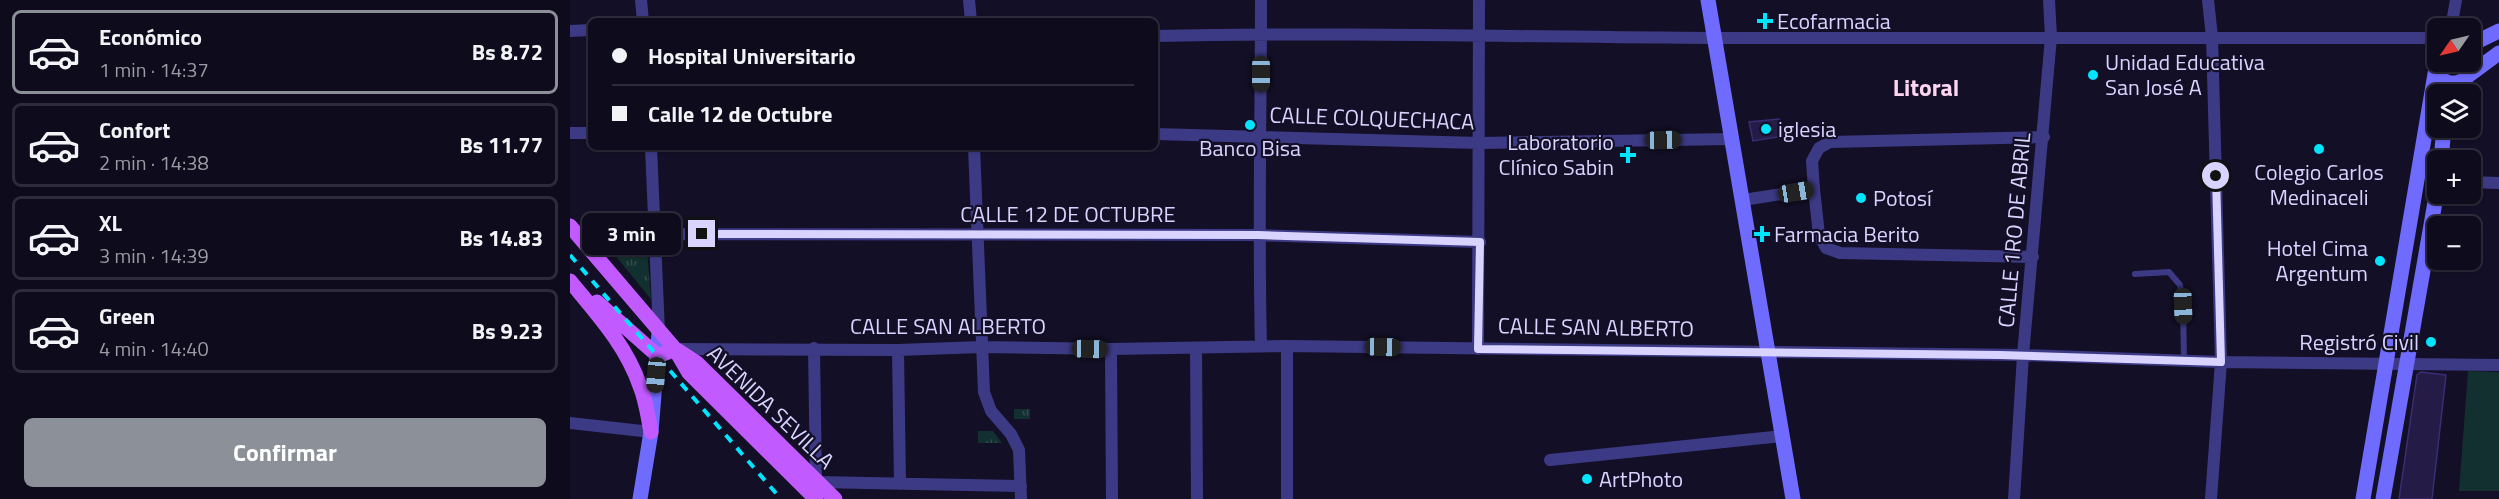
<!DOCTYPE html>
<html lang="es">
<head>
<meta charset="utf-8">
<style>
	body { margin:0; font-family:"Titillium Web",sans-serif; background:#171425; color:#f1f3f6; height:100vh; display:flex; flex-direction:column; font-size:22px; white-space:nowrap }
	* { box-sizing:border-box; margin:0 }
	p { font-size:20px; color:#9b9ba3 }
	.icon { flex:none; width:33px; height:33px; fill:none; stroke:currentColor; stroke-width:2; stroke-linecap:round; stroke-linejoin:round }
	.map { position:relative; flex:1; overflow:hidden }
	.panel { display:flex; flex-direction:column; background:#0e0b1c; width:570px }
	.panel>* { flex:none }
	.banner { position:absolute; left:18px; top:18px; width:570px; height:132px; border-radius:9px; box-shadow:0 2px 4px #0004,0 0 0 2px #2e2b3b; display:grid; align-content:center; height:132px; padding:0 24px; background:#0e0b1c }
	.needle { width:39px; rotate:236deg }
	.buttons { position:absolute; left:1857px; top:18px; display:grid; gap:12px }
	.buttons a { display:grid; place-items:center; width:54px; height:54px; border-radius:9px; background:#0e0b1c; box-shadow:0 2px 4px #0004,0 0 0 2px #2e2b3b; font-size:30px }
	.end { position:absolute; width:27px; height:27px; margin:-14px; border:8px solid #d9d4ff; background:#111; box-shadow:0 0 0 3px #111 }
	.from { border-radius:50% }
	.bubble { position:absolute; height:42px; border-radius:9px; background:#0e0b1c; box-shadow:0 2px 4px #0004,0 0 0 2px #2e2b3b; font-size:20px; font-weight:700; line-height:42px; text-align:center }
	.car { position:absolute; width:18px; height:36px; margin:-18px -9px; border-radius:8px; box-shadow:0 0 4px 2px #0007; background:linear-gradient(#222 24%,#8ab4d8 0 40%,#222 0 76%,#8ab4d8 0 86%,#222 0) }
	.banner b { display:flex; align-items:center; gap:21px; height:57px; font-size:22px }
	.banner b+b { border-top:2px solid #2e2b3b }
	.banner i { width:15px; height:15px; background:#f1f3f6 }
	ul { padding:10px 0 0; list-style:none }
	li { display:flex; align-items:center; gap:18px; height:84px; margin:0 12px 9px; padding:0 12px; border:3px solid #2e2b3b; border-radius:9px }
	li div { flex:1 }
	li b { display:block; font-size:22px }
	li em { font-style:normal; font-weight:700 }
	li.selected { border-color:#8c9099 }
	li>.icon { width:54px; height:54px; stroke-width:1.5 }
	.cta { display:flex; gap:12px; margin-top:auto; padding:12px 24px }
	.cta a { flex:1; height:69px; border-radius:9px; background:#8c9099; color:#fff; font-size:24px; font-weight:700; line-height:69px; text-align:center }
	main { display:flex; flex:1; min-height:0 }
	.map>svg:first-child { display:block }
	.grass { fill:url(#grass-tufts) }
	.garden { fill:#12302f }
	.building { fill:#241b47; stroke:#3b2d73; stroke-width:1.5 }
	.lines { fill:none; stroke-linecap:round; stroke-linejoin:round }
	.lane { stroke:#3d3a85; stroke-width:6 }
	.street { stroke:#3d3a85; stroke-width:12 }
	.secondary { stroke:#6f6bff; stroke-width:15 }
	.primary { stroke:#c25bff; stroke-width:15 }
	.rail { stroke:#00e5ff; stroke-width:4; stroke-dasharray:9 8; stroke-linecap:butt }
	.route { stroke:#d9d4ff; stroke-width:8 }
	.poi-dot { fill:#00e5ff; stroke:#130f26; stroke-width:2 }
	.labels { text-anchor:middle; stroke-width:4.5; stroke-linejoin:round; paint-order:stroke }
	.poi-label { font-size:22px; fill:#d9d4ff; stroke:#130f26; text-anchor:start }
	.street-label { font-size:22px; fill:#d9d4ff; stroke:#130f26 }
	.neighbourhood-label { font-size:24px; font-weight:bold; fill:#ffd6f0; stroke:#130f26 }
</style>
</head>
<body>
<main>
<section class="panel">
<ul>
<li class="selected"><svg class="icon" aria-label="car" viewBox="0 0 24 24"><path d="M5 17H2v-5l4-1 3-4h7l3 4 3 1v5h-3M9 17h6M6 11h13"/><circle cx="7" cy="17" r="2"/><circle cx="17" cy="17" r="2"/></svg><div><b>Económico</b><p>1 min · 14:37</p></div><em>Bs 8.72</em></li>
<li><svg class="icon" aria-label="car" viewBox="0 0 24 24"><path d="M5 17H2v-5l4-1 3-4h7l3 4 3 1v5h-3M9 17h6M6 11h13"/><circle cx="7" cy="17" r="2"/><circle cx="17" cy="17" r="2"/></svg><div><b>Confort</b><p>2 min · 14:38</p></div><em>Bs 11.77</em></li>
<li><svg class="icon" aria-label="car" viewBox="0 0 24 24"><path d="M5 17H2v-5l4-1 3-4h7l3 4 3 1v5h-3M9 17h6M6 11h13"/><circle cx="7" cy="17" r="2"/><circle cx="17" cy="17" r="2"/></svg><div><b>XL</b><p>3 min · 14:39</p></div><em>Bs 14.83</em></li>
<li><svg class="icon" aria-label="car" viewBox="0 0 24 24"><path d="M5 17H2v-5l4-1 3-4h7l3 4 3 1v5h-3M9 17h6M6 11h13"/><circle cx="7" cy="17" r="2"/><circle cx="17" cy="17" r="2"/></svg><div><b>Green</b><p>4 min · 14:40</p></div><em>Bs 9.23</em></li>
</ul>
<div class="cta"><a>Confirmar</a></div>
</section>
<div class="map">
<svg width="1929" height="499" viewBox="0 0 1929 499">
	<defs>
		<pattern id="grass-tufts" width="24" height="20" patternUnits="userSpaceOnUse" patternTransform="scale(1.5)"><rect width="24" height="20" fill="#12302f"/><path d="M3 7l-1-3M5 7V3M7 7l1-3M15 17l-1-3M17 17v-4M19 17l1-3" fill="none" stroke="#344d4e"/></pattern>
	</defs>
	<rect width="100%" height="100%" fill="#130f26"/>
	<!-- grass -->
	<path class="grass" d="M75,225L81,299L21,226Z
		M444,409H460V419H444Z
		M408,431H423L432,443H408Z"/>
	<!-- garden -->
	<path class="garden" d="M1898,371L1929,372V491H1889Z"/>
	<!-- building -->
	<path class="building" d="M1209,119L1213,136L1183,141L1179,122Z
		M1851,372L1876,375L1862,499H1829L1847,375Z"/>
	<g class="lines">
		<!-- lane -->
		<path class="lane" d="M1565,274L1599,272L1610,285L1613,306L1614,360"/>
		<!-- street -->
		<path class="street" d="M71,0L73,21
			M399,0L401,21
			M691,0C691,115 688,231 691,346
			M1638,0L1642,37L1651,362L1641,499
			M1881,28L1886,0
			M0,31L21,30
			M585,36C771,32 958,37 1144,38C1384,39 1624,37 1863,38L1868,43
			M0,133H21
			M585,134L909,143L1162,139
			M81,147L89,332
			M404,147L414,392L421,411L441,434L449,450L451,499
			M1900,182L1929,183
			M1173,200L1244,189
			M86,234L688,235L910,242
			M1463,257L1270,253L1256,248L1249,235L1244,189L1242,161L1249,148L1260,142L1474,137
			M244,348L246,482L451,486
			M626,348L627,499
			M105,349L328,350L411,347L541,349L717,346L1453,355L1651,362L1929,365
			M541,349L542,499
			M908,349L909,0
			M328,350L330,484
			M0,423L81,432
			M980,460L1213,436
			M717,499V346
			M1444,499L1453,355L1481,37L1479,0"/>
		<!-- secondary -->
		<path class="secondary" d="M1138,0L1223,499
			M1900,45L1929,31
			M1865,65C1868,84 1886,89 1899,75L1900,60
			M1899,75L1929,53
			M1871,160L1874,128
			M70,499L81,432L89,332
			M1793,499L1868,56
			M1813,499L1868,185"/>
		<!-- primary -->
		<path class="primary" d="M0,226L105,349L119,373L246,499
			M0,281C27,314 56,345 70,386C76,400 78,417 81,432
			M27,302L88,356L105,349
			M107,350L127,363L265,499"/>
		<!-- rail -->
		<path class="rail" d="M0,255L211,499"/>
	</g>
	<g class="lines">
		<!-- route -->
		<path class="route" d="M132,234L688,235L910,242L908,349L1430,355L1651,362L1646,176"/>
	</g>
	<!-- markers -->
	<g class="poi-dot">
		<path d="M1192 12h6v6h6v6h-6v6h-6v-6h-6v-6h6z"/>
		<circle cx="1523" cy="75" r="6"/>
		<circle cx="680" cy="125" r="6"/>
		<circle cx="1196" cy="129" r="6"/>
		<circle cx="1749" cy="149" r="6"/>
		<path d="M1055 146h6v6h6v6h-6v6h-6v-6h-6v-6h6z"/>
		<circle cx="1291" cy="198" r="6"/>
		<path d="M1189 225h6v6h6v6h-6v6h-6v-6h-6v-6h6z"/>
		<circle cx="1810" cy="261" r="6"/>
		<circle cx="1861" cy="342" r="6"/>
		<circle cx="1017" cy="479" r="6"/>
	</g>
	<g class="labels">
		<!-- poi labels -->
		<g class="poi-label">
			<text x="1207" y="29">Ecofarmacia</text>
			<text x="1535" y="70">Unidad Educativa<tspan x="1535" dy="25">San José A</tspan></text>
			<text x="1208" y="137">iglesia</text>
			<text x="1044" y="150" text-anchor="end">Laboratorio<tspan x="1044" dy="25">Clínico Sabin</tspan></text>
			<text x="680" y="156" text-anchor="middle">Banco Bisa</text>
			<text x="1749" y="180" text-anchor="middle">Colegio Carlos<tspan x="1749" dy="25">Medinaceli</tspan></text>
			<text x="1303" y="206">Potosí</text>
			<text x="1204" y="242">Farmacia Berito</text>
			<text x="1798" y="256" text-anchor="end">Hotel Cima<tspan x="1798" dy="25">Argentum</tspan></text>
			<text x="1849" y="350" text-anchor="end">Registró Civil</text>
			<text x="1029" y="487">ArtPhoto</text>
		</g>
		<!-- street labels -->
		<g class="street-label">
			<text transform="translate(802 118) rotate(2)" y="8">CALLE COLQUECHACA</text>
			<text x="498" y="222">CALLE 12 DE OCTUBRE</text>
			<text transform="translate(1444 230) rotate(-85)" y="8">CALLE 1RO DE ABRIL</text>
			<text x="378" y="334">CALLE SAN ALBERTO</text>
			<text transform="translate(1026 327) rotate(1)" y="8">CALLE SAN ALBERTO</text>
			<text transform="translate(201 407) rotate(44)" y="8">AVENIDA SEVILLA</text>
		</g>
		<!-- neighbourhood labels -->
		<g class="neighbourhood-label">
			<text x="1356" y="96">Litoral</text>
		</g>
	</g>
</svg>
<div class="buttons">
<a><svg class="needle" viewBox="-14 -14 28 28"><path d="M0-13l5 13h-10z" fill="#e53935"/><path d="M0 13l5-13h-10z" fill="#9b9ba3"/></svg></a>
<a><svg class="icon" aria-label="layers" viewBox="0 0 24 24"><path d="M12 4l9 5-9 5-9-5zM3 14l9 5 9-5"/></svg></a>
<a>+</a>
<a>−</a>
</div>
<i class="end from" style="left:1646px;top:176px"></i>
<i class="end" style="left:132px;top:234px"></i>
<div class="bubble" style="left:12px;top:213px;width:99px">3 min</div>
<i class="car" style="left:691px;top:74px;rotate:180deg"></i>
<i class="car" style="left:1093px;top:140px;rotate:89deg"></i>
<i class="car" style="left:1226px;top:192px;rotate:81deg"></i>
<i class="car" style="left:1613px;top:306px;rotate:178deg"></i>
<i class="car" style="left:813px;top:347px;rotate:91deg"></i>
<i class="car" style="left:520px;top:349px;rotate:91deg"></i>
<i class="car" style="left:86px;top:375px;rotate:185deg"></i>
<div class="banner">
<b><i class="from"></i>Hospital Universitario</b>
<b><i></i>Calle 12 de Octubre</b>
</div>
</div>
</main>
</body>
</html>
